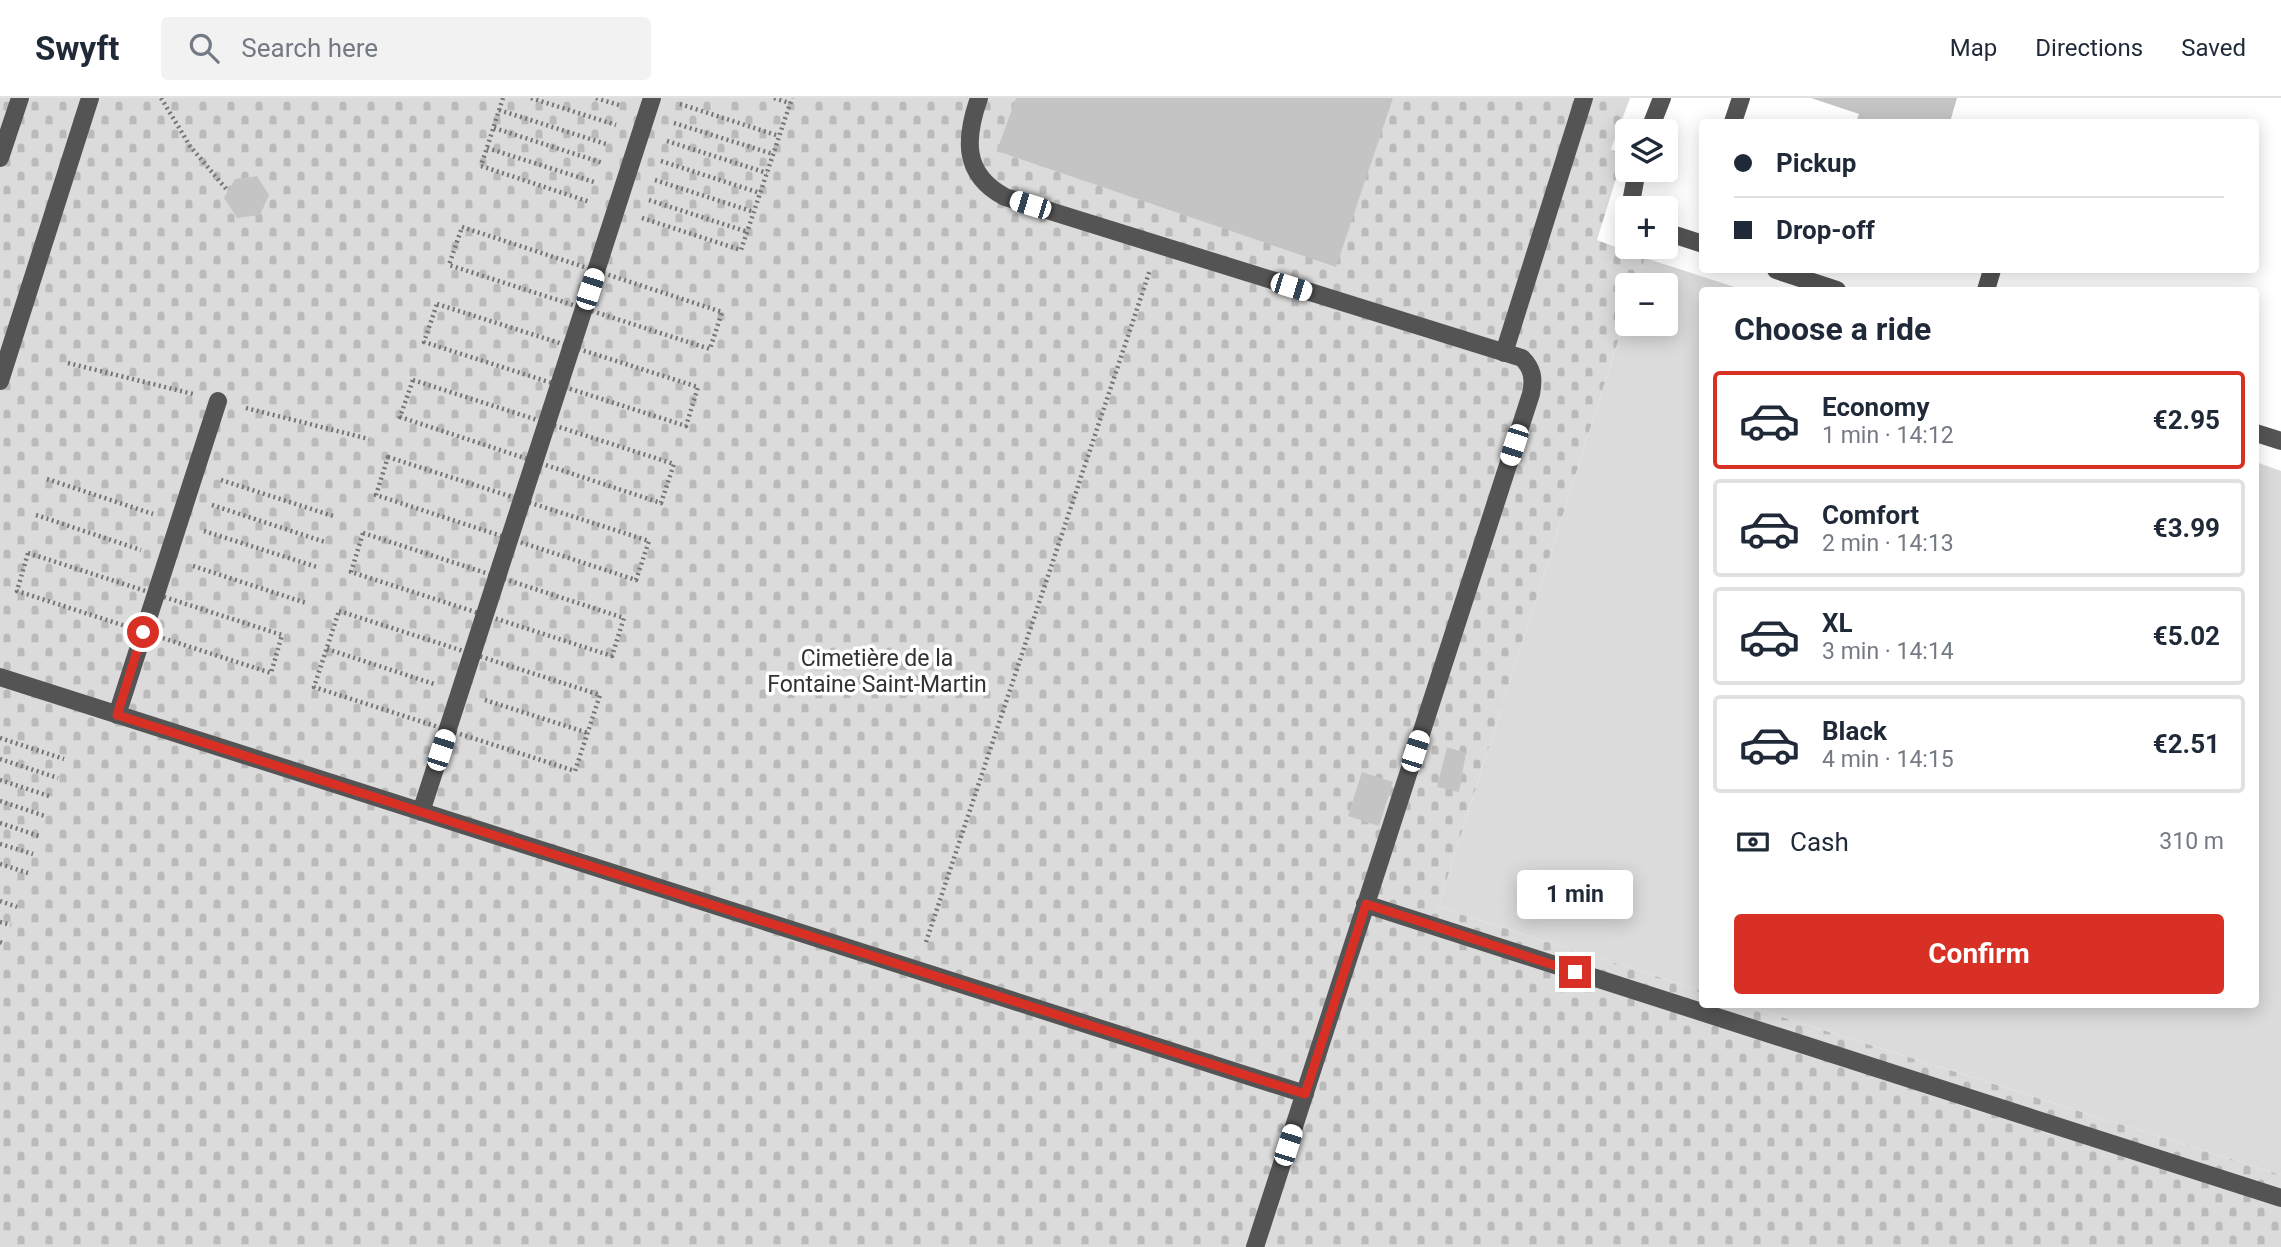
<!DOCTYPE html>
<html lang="en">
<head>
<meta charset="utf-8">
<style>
	body { margin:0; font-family:Roboto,sans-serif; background:#f2f2f3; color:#1f2937; height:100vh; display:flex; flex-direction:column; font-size:26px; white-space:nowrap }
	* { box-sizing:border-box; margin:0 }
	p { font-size:23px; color:#747a83 }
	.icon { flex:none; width:38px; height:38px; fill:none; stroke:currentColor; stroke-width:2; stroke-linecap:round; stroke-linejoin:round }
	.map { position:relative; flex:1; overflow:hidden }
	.panel { position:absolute; left:1699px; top:189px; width:560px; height:721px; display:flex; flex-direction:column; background:#fff; border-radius:7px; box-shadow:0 4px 18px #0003 }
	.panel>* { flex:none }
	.top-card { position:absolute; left:1699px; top:21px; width:560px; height:154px; border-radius:7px; box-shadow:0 4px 18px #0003; display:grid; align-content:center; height:154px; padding:0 35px; background:#fff }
	.controls { position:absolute; left:1615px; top:21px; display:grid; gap:14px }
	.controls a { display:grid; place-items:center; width:63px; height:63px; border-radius:7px; background:#fff; box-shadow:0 4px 18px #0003; font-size:35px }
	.end { position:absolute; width:32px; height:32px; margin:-16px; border:9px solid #d93025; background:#fff; box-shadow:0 0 0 4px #fff }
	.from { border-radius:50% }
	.bubble { position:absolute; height:49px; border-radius:7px; background:#fff; box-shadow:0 4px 18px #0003; font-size:23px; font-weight:700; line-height:49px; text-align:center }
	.car { position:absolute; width:21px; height:42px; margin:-21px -10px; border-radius:9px; box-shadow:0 0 5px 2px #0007; background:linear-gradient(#fff 24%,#345 0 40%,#fff 0 76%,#345 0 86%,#fff 0) }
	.top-card b { display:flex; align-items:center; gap:24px; height:66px; font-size:26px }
	.top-card b+b { border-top:2px solid #e0e1e3 }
	.top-card i { width:18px; height:18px; background:#1f2937 }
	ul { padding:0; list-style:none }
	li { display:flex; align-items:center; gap:21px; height:98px; margin:0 14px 10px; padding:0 21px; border:4px solid #e0e1e3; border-radius:7px }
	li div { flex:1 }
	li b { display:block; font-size:26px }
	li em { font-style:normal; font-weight:700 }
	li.current { border-color:#d93025 }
	li>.icon { width:63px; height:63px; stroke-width:1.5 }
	h2 { padding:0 35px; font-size:32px; line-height:84px }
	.pay { display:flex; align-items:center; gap:18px; height:77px; padding:0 35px; font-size:26px }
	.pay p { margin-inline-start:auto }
	.button { display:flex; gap:14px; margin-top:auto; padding:14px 35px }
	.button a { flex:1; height:80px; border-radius:7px; background:#d93025; color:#fff; font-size:28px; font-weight:700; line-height:80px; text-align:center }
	header { display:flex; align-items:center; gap:42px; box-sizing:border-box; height:98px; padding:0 35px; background:#fff; border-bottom:2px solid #e0e1e3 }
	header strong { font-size:33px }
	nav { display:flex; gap:38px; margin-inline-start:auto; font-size:24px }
	.search { width:490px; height:63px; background:#f2f2f3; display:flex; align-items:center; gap:18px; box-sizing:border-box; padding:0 24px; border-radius:7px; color:#747a83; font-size:26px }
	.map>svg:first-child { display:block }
	.green { fill:#dbdbdb }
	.cemetery { fill:url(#cemetery-stones) }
	.building { fill:#c4c4c4 }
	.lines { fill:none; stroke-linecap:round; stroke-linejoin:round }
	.path { stroke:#767676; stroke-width:4.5; stroke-dasharray:2 3.5; stroke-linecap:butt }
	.minor { stroke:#545454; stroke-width:18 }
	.route { stroke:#d93025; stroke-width:9 }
	.labels { text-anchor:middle; stroke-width:7; stroke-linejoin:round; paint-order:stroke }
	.park-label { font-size:23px; fill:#323232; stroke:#fff }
</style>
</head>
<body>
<header>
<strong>Swyft</strong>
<div class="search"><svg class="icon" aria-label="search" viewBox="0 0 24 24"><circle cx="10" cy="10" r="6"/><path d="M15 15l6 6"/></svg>Search here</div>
<nav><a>Map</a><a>Directions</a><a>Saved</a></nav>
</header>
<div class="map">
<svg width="2281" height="1149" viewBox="0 0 2281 1149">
	<defs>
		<pattern id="cemetery-stones" width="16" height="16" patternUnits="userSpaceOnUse" patternTransform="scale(1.75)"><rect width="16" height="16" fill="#dbdbdb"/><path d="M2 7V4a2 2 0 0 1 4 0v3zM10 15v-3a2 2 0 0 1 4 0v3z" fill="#bababa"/></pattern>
	</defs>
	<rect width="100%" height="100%" fill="#fff"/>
	<!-- green -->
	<path class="green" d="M1645,160L1744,192H1703V893L1438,809L1627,215L1628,226H1666V187H1636Z
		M2256,364L2281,373V1077L1744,907L2256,906Z"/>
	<!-- cemetery -->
	<path class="cemetery" d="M0,0H1630L1611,51L1623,58L1597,142L1645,160L1636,187H1628L1627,215L1438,809L1703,893V906L1744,907L2281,1077V1149H0Z"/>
	<!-- building -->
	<path class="building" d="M1016,0H1393L1336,169L997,53Z
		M1811,0H1957L1950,24H1856L1859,16Z
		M257,78L269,97L260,117L237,120L224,100L235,81Z
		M1447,649L1466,655L1459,694L1437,689Z
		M1362,674L1393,684L1379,728L1348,718Z"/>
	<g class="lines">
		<!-- path -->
		<path class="path" d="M161,0L190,48L227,92
			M503,0L481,68L590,104
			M531,0L616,27
			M596,0L622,8
			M774,0L790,5
			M680,6L779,38
			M499,12L609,47
			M674,25L773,56
			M494,30L603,65
			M667,43L767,75
			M487,50L597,85
			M661,63L760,95
			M655,82L754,114
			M649,102L748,134
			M642,120L741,152L792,0
			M462,129L722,214L710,251L449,167Z
			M437,206L698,289L686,328L424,244Z
			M68,265L193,296
			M413,282L674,366L661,405L400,319Z
			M246,310L369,341
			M388,359L649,443L636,482L376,397Z
			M47,381L153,416
			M221,382L333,418
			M212,407L325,444
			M36,417L141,452
			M204,433L317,469
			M363,435L624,520L612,558L351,474Z
			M28,455L282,537L271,575L17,493Z
			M193,468L306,505
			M339,513L600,597L575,673L314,589Z
			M327,551L434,586
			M485,602L588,635
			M0,640L64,661
			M0,661L58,680
			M0,682L52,699
			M0,703L45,718
			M0,725L39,738
			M0,746L33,756
			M0,766L28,775
			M0,803L17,809
			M0,824L11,827
			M0,844L5,846
			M926,844L1150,172"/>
		<!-- minor -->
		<path class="minor" d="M979,0C965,40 962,76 1005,99L1522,260C1533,271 1534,281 1531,296L1255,1149
			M1733,24L1741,0
			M1649,33L1662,0
			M0,60L20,0
			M1630,110L1637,72
			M1666,134L1703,146
			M1776,172L1837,192
			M1986,192L1992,172
			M1504,255L1584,0
			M0,283L90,0
			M2256,335L2281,343
			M0,579L1305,996
			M117,617L218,303
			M421,714L652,0
			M1365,806L2281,1100"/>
	</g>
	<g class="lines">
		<!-- route -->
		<path class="route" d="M143,534L117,617L1305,996L1366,806L1575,874"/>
	</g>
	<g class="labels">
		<!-- park labels -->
		<g class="park-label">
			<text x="877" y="568">Cimetière de la<tspan x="877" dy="26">Fontaine Saint-Martin</tspan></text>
		</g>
	</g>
</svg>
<div class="controls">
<a><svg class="icon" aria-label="layers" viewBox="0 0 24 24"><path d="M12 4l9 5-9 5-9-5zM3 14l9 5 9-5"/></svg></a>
<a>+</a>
<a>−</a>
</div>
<i class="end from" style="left:143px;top:534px"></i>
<i class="end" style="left:1575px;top:874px"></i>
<div class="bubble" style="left:1517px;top:772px;width:116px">1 min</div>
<i class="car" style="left:1030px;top:107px;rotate:287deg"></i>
<i class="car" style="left:1291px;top:189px;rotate:107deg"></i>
<i class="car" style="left:590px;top:191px;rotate:18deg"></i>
<i class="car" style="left:1514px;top:347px;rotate:198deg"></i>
<i class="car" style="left:441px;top:652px;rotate:18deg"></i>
<i class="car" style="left:1415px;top:653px;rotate:18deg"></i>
<i class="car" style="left:1288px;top:1047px;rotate:18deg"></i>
<div class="top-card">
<b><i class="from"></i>Pickup</b>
<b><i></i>Drop-off</b>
</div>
<section class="panel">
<h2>Choose a ride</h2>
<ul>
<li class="current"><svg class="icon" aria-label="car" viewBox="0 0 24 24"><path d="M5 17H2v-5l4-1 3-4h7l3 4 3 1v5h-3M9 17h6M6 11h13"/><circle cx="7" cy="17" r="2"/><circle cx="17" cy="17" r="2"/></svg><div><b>Economy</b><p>1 min · 14:12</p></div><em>€2.95</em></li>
<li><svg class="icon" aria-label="car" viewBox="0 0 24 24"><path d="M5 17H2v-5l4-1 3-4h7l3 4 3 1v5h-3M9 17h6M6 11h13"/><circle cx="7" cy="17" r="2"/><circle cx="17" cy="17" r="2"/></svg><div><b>Comfort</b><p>2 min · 14:13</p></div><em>€3.99</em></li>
<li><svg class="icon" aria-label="car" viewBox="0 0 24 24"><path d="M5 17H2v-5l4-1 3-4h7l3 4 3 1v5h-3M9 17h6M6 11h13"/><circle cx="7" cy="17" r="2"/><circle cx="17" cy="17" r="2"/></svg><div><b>XL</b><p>3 min · 14:14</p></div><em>€5.02</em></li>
<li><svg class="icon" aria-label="car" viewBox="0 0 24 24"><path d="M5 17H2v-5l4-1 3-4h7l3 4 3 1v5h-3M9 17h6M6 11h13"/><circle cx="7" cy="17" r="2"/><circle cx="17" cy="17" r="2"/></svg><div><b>Black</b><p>4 min · 14:15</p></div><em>€2.51</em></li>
</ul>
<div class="pay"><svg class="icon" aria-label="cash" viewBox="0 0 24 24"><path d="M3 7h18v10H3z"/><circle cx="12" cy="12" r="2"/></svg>Cash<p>310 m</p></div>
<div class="button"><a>Confirm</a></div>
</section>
</div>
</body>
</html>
